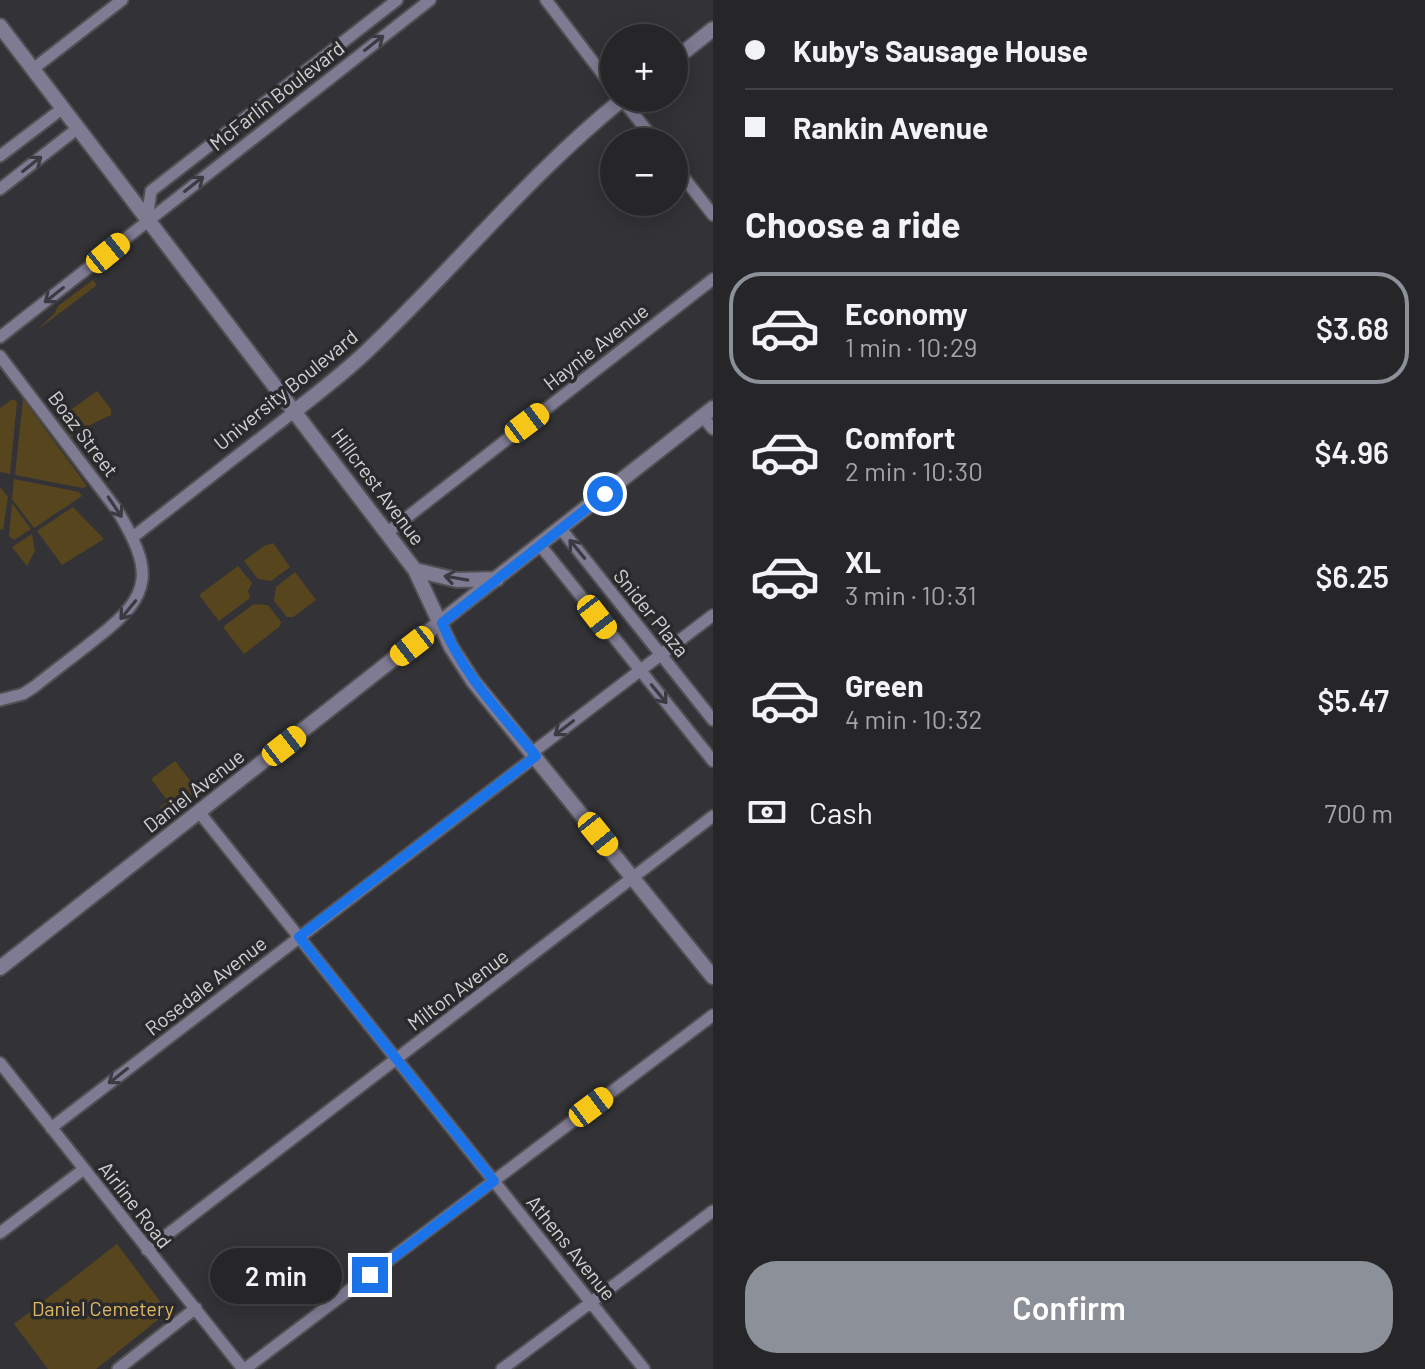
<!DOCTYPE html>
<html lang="en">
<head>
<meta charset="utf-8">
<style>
	body { margin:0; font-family:Barlow,sans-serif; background:#2e2e31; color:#f1f3f6; height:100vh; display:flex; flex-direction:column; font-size:30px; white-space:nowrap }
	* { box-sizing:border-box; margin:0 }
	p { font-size:26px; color:#a4a5a8 }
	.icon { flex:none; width:44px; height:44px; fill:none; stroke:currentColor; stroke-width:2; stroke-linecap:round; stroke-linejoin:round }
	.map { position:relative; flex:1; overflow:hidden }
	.sheet { display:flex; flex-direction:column; background:#262629; width:712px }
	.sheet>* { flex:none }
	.top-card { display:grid; align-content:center; height:176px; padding:0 32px; background:#262629 }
	.fabs { position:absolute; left:600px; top:24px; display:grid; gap:16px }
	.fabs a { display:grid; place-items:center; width:88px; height:88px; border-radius:50%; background:#262629; box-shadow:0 4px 20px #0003,0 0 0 2px #424346; font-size:40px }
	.end { position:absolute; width:36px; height:36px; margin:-18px; border:10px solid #1a73e8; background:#fff; box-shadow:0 0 0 4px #fff }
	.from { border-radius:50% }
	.bubble { position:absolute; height:56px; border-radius:28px; background:#262629; box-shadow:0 4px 20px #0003,0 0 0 2px #424346; font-size:26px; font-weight:600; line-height:56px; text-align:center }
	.car { position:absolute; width:24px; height:48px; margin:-24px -12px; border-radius:10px; box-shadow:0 0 6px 2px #0007; background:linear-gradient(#f5c518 24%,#345 0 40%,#f5c518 0 76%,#345 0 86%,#f5c518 0) }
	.top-card b { display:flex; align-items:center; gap:28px; height:76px; font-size:30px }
	.top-card b+b { border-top:2px solid #424346 }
	.top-card i { width:20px; height:20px; background:#f1f3f6 }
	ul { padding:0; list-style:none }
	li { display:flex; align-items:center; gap:24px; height:112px; margin:0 16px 12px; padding:0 16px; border:4px solid transparent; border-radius:32px }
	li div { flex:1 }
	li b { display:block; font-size:30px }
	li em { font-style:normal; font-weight:600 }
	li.on { border-color:#8c9099 }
	li>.icon { width:72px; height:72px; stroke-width:1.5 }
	h2 { padding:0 32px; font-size:36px; line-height:96px }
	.pay { display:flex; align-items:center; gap:20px; height:88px; padding:0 32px; font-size:30px }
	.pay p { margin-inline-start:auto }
	.cta { display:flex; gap:16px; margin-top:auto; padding:16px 32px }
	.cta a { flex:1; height:92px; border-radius:32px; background:#8c9099; color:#fff; font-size:32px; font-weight:600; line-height:92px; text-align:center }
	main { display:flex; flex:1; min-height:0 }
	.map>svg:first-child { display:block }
	.green { fill:#57451e }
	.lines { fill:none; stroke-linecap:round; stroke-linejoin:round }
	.minor-casing { stroke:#505053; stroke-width:15 }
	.tertiary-casing { stroke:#505053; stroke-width:18 }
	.minor { stroke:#7f7b93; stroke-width:11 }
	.tertiary { stroke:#7f7b93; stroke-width:14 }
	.oneway { stroke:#3b3941 }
	.route { stroke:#1a73e8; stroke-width:10 }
	.labels { text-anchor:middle; stroke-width:7; stroke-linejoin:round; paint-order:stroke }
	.street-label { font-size:20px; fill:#d3d3d5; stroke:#2a292c }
	.park-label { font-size:20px; fill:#e0b964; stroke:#2a292c }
</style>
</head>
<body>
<main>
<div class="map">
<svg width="713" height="1369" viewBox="0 0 713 1369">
	<rect width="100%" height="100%" fill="#333337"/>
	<!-- green -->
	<path class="green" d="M93,280L97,285L37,330L55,313L58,306Z
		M97,391L111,409V415L88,426L78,439L74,434L71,437L58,419Z
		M13,399L17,402L10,474L0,472V408Z
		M23,399L87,486L83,488L15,475Z
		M14,479L79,492L82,496L34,528L12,499Z
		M0,487L8,497L3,530L0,529Z
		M12,503L31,529L14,540L9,536Z
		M73,507L104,539L62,565L37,531Z
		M32,534L35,551L27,566L12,547Z
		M273,543L290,567L271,581L258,579L244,561L264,546Z
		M238,566L252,583L248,591L250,598L219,621L199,595Z
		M295,572L316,600L293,617H287L274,601L276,587Z
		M254,604L268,605L281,622L279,627L244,654L223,627Z
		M175,761L195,787L201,783L206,789L168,818L160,808L168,801L151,779Z
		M117,1244L168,1312L96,1369H48L14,1324Z"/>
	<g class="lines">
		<defs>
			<path id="minor" d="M546,0L614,89
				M33,69L122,0
				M621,98L656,142
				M0,156L63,108
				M674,165L713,215
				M0,189L78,128
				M147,220L151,191L397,0
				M0,337L430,0
				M0,356L117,510C153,570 154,594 98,637C77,654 55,670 34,687L23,694L0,700
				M702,416L713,429
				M561,529L713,720
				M388,532L713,279
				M133,537L295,411
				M540,545L713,761
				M533,752L713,615
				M199,812L644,1369
				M0,1063L243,1369
				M51,1128L536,756
				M0,1233L84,1169
				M147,1250L713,816
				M118,1369L196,1308
				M245,1369L713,1015
				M502,1369L713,1211"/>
			<path id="tertiary" d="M0,26L415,570L451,647L473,681L713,977
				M674,60L713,29
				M295,411C319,392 344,373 366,352C454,269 529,174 624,98
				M415,570L457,580L497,579
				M0,968L713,408"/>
		</defs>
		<!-- minor casing -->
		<use href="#minor" class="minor-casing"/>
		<!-- tertiary casing -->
		<use href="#tertiary" class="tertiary-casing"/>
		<!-- minor -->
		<use href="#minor" class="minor"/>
		<!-- tertiary -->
		<use href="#tertiary" class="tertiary"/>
	</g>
	<!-- one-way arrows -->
	<defs><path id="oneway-shaft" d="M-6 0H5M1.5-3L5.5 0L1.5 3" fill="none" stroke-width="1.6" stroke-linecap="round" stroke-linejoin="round" transform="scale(2)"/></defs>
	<g class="oneway">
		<use href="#oneway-shaft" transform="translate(374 43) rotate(-38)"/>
		<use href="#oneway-shaft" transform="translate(32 164) rotate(-38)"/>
		<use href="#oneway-shaft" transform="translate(194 184) rotate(-38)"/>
		<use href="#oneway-shaft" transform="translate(54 295) rotate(142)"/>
		<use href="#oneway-shaft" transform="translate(115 507) rotate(56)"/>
		<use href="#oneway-shaft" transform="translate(577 549) rotate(-129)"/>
		<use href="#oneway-shaft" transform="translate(456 578) rotate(-170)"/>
		<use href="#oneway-shaft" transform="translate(128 610) rotate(130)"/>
		<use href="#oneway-shaft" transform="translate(659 694) rotate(51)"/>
		<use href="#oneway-shaft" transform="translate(564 728) rotate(143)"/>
		<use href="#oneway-shaft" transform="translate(118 1076) rotate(142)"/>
	</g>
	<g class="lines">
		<!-- route -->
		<path class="route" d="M370,1275L494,1181L299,937L536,756C501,713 463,675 442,623L605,494"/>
	</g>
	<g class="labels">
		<!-- street labels -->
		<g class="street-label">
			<text transform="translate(277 96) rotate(-38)" y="7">McFarlin Boulevard</text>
			<text transform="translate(596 347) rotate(-38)" y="7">Haynie Avenue</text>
			<text transform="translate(286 390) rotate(-39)" y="7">University Boulevard</text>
			<text transform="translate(83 434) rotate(53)" y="7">Boaz Street</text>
			<text transform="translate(378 487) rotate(53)" y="7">Hillcrest Avenue</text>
			<text transform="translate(651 613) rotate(51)" y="7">Snider Plaza</text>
			<text transform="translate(194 791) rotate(-38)" y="7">Daniel Avenue</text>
			<text transform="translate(206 986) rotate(-38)" y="7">Rosedale Avenue</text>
			<text transform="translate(458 990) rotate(-37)" y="7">Milton Avenue</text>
			<text transform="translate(135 1205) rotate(52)" y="7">Airline Road</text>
			<text transform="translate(571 1248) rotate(51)" y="7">Athens Avenue</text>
		</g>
		<!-- park labels -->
		<g class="park-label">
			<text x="103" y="1316">Daniel Cemetery</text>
		</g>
	</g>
</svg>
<div class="fabs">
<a>+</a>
<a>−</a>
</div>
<i class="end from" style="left:605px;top:494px"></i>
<i class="end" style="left:370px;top:1275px"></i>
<div class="bubble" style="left:210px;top:1248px;width:132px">2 min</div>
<i class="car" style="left:108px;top:253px;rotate:51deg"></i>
<i class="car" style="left:527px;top:423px;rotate:53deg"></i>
<i class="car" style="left:597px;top:617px;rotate:142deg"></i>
<i class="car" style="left:412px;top:646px;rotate:232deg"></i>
<i class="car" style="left:284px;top:746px;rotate:52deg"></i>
<i class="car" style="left:598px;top:834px;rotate:141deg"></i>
<i class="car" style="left:591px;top:1107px;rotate:53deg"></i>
</div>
<section class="sheet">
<div class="top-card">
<b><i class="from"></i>Kuby's Sausage House</b>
<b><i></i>Rankin Avenue</b>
</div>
<h2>Choose a ride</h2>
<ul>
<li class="on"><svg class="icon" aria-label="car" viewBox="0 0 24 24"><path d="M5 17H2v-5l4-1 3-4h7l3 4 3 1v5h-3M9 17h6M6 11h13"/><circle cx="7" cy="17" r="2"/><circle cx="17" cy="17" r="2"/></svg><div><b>Economy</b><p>1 min · 10:29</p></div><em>$3.68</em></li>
<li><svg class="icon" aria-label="car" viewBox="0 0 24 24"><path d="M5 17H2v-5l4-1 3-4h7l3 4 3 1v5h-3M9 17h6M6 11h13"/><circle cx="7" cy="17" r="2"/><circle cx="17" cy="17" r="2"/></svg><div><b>Comfort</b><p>2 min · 10:30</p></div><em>$4.96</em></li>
<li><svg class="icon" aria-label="car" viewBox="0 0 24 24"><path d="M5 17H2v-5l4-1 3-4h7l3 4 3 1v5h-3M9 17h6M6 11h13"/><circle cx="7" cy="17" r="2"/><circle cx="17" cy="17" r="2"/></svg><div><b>XL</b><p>3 min · 10:31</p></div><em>$6.25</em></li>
<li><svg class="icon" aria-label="car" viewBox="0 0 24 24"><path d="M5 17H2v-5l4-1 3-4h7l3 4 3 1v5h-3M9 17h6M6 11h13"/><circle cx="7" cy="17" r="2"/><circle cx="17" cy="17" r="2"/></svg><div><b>Green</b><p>4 min · 10:32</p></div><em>$5.47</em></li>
</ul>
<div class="pay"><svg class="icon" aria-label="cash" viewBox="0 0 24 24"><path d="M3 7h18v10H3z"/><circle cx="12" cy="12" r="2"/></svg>Cash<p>700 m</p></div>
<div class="cta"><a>Confirm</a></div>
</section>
</main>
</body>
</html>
